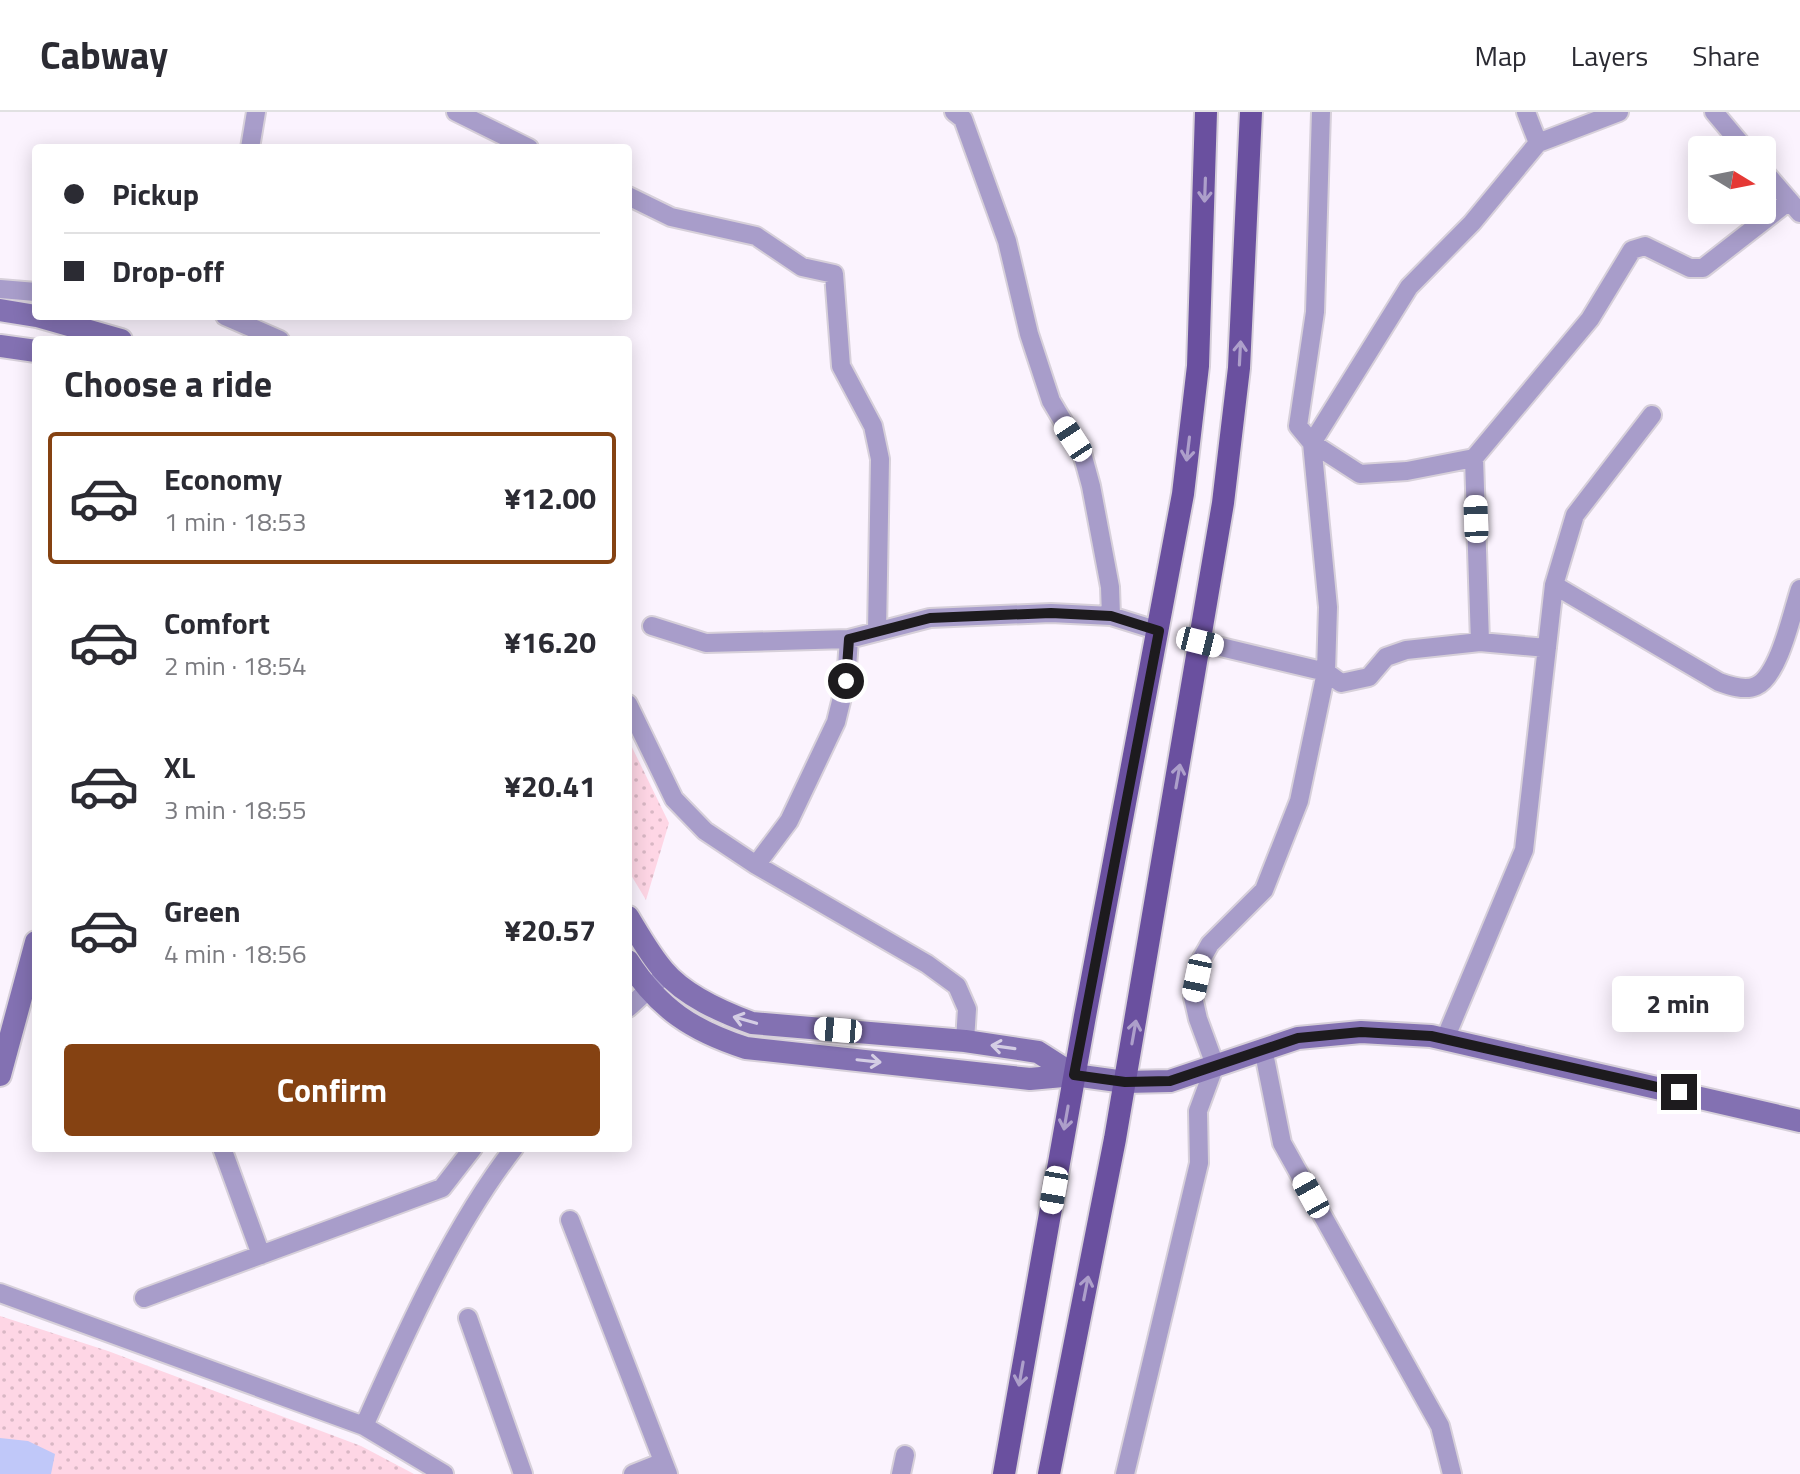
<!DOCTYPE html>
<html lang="en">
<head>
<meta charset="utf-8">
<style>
	body { margin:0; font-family:"Titillium Web",sans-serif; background:#f2f2f3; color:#2b2b33; height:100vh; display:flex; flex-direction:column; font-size:30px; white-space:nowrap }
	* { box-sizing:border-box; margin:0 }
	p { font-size:26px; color:#7c7c81 }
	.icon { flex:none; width:44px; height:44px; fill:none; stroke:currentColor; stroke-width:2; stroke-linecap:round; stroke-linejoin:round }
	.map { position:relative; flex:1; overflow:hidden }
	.drawer { position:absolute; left:32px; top:224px; width:600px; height:816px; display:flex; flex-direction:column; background:#fff; border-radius:8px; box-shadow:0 4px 20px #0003 }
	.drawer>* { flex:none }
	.hud { position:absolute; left:32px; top:32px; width:600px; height:176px; border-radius:8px; box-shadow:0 4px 20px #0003; display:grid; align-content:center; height:176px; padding:0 32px; background:#fff }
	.needle { width:52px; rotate:100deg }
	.controls { position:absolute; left:1688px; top:24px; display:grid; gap:16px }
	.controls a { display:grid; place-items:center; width:88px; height:88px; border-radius:8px; background:#fff; box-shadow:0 4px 20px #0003; font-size:40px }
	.end { position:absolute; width:36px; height:36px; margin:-18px; border:10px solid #1d1b1e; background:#fff; box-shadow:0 0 0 4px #fff }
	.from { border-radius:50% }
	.bubble { position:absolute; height:56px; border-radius:8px; background:#fff; box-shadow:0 4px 20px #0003; font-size:26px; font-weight:700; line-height:56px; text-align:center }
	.car { position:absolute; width:24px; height:48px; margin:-24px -12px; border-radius:10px; box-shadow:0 0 6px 2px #0007; background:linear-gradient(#fff 24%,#345 0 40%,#fff 0 76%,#345 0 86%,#fff 0) }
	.hud b { display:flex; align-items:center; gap:28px; height:76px; font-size:30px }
	.hud b+b { border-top:2px solid #e1e1e2 }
	.hud i { width:20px; height:20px; background:#2b2b33 }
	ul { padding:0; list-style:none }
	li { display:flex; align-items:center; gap:24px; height:132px; margin:0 16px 12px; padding:0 16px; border:4px solid transparent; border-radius:8px }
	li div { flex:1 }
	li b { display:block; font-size:30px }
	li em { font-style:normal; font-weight:700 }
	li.active { border-color:#854212 }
	li>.icon { width:72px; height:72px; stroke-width:1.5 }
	h2 { padding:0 32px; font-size:36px; line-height:96px }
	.cta { display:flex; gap:16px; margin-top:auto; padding:16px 32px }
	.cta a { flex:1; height:92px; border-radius:8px; background:#854212; color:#fff; font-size:32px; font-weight:700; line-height:92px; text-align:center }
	header { display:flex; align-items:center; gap:48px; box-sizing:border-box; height:112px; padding:0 40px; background:#fff; border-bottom:2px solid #e1e1e2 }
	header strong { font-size:38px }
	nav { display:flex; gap:44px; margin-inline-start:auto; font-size:28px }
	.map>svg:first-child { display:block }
	.park { fill:url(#park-dots) }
	.water { fill:#c0c8f9 }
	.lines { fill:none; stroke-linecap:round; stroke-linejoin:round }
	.minor-casing { stroke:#d7d0da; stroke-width:22 }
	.secondary-casing { stroke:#d7d0da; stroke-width:26 }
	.primary-casing { stroke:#d7d0da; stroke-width:26 }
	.minor { stroke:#a89dca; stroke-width:18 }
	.secondary { stroke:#8371b2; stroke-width:22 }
	.primary { stroke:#6a509f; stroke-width:22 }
	.oneway { stroke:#ad9fca }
	.oneway2 { stroke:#d4cde4 }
	.route { stroke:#1d1b1e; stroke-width:10 }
</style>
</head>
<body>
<header>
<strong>Cabway</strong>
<nav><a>Map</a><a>Layers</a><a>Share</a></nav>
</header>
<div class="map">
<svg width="1800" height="1362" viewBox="0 0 1800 1362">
	<defs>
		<pattern id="park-dots" width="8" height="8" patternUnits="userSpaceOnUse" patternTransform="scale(2)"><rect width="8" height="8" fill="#fed6e5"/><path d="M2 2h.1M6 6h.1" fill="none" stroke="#d9b7c4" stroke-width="1.8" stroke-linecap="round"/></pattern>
	</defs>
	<rect width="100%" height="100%" fill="#fbf3fe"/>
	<!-- park -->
	<path class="park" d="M628,627L669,711L646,788L628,758Z
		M0,1204L108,1239L361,1334L414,1362H0Z"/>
	<!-- water -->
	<path class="water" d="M0,1326L28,1329L55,1342L51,1362H0Z"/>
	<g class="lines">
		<defs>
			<path id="minor" d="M456,0L529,36
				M954,0L963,7L1007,129L1029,222L1051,289L1082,341L1091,374L1110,475L1111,504
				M1321,0L1315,200L1298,314L1312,331L1360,362L1407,359L1474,346L1590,207L1632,138L1645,134L1690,156H1703L1789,89
				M1526,0L1538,31
				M1714,0L1746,38
				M250,36L256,0
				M1762,57L1800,101
				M628,84L671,105L756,124L802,155L834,162L841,254L873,314L880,347L877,520
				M0,177L36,180
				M225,204L280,228
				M1474,346L1480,530
				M1554,473L1719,570C1730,574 1745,579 1756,574C1779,564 1792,501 1800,477
				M652,514L706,531L849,527L930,506L1051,501L1111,504L1159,519
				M1200,530L1326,560L1341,571L1369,565L1386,545L1406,538L1480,530L1547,536
				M628,592L674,687L705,719L756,753L927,852L957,874L967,897L965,929
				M756,753L789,709L836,610L846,569L849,527
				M628,896L658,869
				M1445,927L1524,738L1554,473L1575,403L1652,303
				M1263,936L1282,1031L1440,1314L1452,1362
				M222,1036L261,1143
				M570,1108L668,1362
				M0,1181L364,1314L444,1362
				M144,1186L442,1076L473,1036
				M468,1206L523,1362
				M364,1314C405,1222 452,1116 514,1036
				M633,1362L663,1350
				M901,1362L905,1343
				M1125,1362L1199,1051L1198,999L1215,953L1198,907L1193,885L1202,846L1210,832L1264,778L1299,689L1326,560L1328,495L1312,331L1409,175L1472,111L1538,31L1619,0"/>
			<path id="secondary" d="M0,198L36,204
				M37,204L121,228
				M0,234L36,239
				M628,805C639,823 650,843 664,859C685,884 722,900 752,911L965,929L1038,940L1074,963
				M628,849C659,897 693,919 746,936L1030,967L1074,963L1125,970L1170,969L1298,926L1361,920L1431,924L1800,1009
				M0,963L36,830"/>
			<path id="primary" d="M1004,1362L1085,904L1183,382L1198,254L1206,0
				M1049,1362L1115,1027L1223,391L1239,256L1251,0"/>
		</defs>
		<!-- minor casing -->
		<use href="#minor" class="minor-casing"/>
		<!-- secondary casing -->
		<use href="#secondary" class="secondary-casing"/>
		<!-- primary casing -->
		<use href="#primary" class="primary-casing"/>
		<!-- minor -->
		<use href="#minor" class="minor"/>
		<!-- secondary -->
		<use href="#secondary" class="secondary"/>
		<!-- primary -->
		<use href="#primary" class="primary"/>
	</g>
	<!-- one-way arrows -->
	<defs><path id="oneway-shaft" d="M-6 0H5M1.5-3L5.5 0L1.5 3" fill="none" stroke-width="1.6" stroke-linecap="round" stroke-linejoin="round" transform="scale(2)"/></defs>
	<g class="oneway">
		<use href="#oneway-shaft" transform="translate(1205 78) rotate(92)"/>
		<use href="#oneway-shaft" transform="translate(1240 241) rotate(-87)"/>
		<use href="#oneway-shaft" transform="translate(1188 337) rotate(97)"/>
		<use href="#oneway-shaft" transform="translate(1178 664) rotate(-80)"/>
		<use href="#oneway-shaft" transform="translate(1134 920) rotate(-80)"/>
		<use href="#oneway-shaft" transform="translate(1066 1006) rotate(100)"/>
		<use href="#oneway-shaft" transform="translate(1086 1176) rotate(-79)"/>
		<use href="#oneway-shaft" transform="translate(1021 1262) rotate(100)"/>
	</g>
	<g class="oneway2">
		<use href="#oneway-shaft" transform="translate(745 908) rotate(-164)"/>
		<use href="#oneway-shaft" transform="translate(1003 935) rotate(-172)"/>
		<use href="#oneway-shaft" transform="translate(869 949) rotate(6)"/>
	</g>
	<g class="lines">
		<!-- route -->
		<path class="route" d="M846,569L849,527L930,506L1051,501L1111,504L1159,519L1074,963L1125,970L1170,969L1298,926L1361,920L1431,924L1679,980"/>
	</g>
</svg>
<div class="controls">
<a><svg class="needle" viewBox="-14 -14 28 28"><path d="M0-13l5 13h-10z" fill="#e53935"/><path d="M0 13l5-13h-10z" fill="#7c7c81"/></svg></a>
</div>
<i class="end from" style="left:846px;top:569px"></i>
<i class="end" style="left:1679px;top:980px"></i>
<div class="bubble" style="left:1612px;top:864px;width:132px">2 min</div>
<i class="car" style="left:1073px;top:327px;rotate:327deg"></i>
<i class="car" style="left:1476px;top:407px;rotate:358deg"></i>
<i class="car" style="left:1200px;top:530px;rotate:104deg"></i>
<i class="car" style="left:1197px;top:866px;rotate:192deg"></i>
<i class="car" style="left:838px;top:918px;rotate:275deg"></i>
<i class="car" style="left:1054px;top:1078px;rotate:190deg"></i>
<i class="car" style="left:1311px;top:1083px;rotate:331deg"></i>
<div class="hud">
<b><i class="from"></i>Pickup</b>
<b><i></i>Drop-off</b>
</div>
<section class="drawer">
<h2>Choose a ride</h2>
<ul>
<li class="active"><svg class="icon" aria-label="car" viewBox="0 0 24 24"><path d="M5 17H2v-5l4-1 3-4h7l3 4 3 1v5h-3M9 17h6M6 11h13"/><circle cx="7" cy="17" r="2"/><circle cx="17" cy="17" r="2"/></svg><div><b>Economy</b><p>1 min · 18:53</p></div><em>¥12.00</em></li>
<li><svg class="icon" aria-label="car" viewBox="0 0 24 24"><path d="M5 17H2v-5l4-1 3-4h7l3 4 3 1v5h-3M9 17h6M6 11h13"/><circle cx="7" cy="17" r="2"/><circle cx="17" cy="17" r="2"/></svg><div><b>Comfort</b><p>2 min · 18:54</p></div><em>¥16.20</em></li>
<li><svg class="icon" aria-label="car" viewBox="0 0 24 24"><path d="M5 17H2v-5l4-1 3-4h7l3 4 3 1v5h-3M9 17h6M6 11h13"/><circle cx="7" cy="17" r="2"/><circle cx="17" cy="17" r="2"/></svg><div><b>XL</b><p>3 min · 18:55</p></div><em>¥20.41</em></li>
<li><svg class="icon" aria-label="car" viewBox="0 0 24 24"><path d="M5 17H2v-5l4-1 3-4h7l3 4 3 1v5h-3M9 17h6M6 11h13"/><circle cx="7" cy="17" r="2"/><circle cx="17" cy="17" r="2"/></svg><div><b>Green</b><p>4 min · 18:56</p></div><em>¥20.57</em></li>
</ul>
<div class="cta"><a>Confirm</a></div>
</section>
</div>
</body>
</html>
